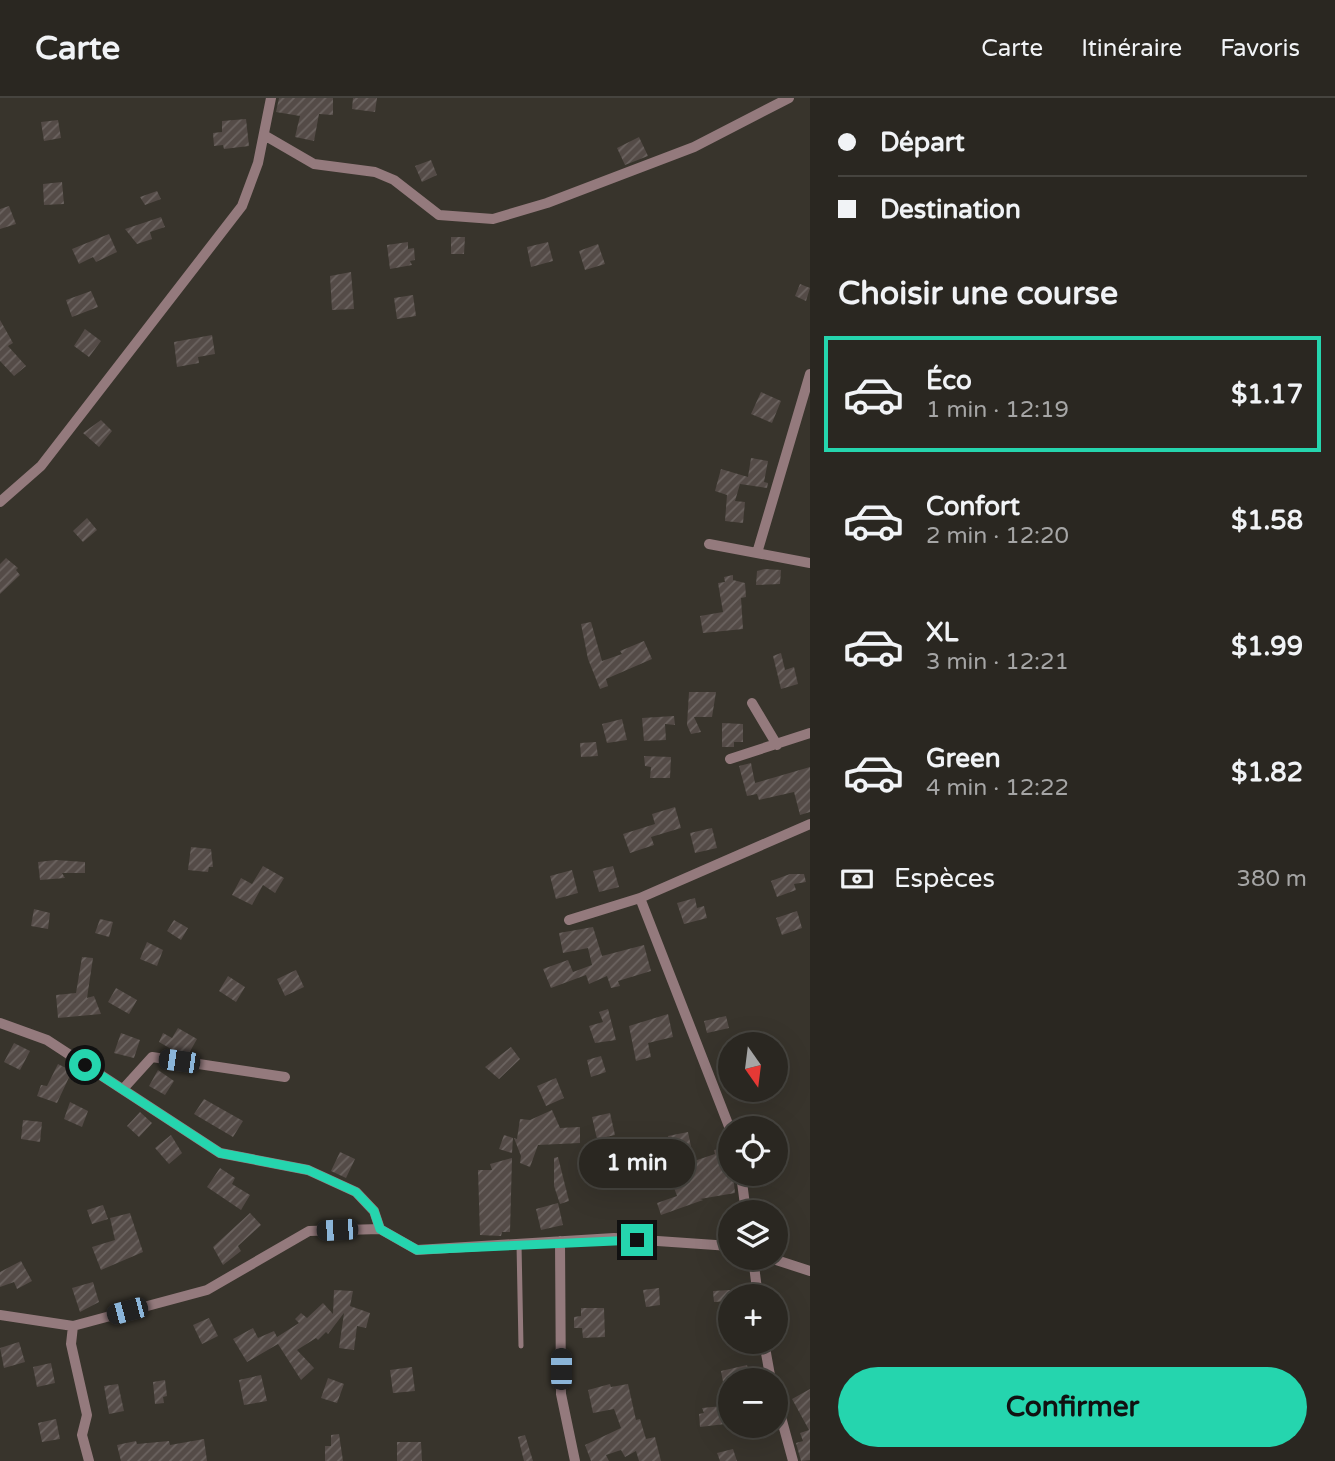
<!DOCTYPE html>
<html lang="fr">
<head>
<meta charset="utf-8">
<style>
	body { margin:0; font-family:"Varela Round",sans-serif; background:#322f2a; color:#f1f3f6; height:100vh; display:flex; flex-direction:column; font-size:26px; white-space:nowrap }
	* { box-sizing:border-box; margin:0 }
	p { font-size:23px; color:#a5a5a5 }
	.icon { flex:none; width:38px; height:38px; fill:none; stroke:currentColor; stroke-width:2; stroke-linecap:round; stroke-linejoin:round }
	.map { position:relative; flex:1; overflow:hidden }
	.panel { display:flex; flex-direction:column; background:#2a2721; width:525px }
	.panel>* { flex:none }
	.guide { display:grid; align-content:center; height:154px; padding:0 28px; background:#2a2721 }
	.needle { width:46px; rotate:166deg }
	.buttons { position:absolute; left:718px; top:934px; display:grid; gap:14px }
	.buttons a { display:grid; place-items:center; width:70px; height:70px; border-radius:50%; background:#2a2721; box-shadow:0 7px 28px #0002,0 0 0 2px #46443f; font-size:35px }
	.end { position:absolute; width:32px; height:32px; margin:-16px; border:9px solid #25d5ae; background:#111; box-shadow:0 0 0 4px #111 }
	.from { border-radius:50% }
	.bubble { position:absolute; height:49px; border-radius:24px; background:#2a2721; box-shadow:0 7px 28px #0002,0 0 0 2px #46443f; font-size:23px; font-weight:800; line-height:49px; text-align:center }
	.car { position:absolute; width:21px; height:42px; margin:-21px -10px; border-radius:9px; box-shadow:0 0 5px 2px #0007; background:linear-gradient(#222 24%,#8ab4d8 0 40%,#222 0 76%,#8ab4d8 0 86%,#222 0) }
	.guide b { display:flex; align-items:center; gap:24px; height:66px; font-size:26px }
	.guide b+b { border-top:2px solid #46443f }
	.guide i { width:18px; height:18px; background:#f1f3f6 }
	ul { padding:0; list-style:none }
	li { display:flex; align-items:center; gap:21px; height:116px; margin:0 14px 10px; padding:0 14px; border:4px solid transparent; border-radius:0px }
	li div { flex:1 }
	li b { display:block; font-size:26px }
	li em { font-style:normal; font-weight:800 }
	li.on { border-color:#25d5ae }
	li>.icon { width:63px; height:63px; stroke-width:1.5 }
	h2 { padding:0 28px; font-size:32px; line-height:84px }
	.pay { display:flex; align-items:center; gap:18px; height:77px; padding:0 28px; font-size:26px }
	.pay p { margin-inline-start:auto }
	.action { display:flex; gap:14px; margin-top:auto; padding:14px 28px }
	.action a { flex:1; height:80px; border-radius:42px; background:#25d5ae; color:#111; font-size:28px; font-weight:800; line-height:80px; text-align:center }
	header { display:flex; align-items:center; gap:42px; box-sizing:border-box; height:98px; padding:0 35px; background:#2a2721; border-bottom:2px solid #46443f }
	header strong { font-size:33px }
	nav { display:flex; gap:38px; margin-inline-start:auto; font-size:24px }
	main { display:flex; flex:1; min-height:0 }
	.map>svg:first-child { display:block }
	.building { fill:url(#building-hatch) }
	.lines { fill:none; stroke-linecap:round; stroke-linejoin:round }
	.service { stroke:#947a7d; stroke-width:5 }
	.minor { stroke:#947a7d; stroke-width:10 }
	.route { stroke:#25d5ae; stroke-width:9 }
</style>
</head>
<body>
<header>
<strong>Carte</strong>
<nav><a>Carte</a><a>Itinéraire</a><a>Favoris</a></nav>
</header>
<main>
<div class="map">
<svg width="810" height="1363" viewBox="0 0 810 1363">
	<defs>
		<pattern id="building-hatch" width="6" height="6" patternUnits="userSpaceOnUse" patternTransform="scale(1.75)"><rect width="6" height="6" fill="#544b47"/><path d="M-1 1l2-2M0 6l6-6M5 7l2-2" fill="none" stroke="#6c6461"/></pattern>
	</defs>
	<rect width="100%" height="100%" fill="#38342c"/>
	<!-- building -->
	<path class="building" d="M279,0H333V17L319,16L314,43L295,39L300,18L276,14Z
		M353,0H377L375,14L352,11Z
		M246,21L249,48L224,51L223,47L214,48L213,35L222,34V23Z
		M58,22L61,40L44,43L41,24Z
		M639,39L648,58L625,67L617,50Z
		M431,62L437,77L422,84L415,68Z
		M62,84L64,106L44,107L43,86Z
		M157,93L161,101L145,107L140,99Z
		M9,108L16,126L0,131V111Z
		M161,119L165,129L150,134L152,141L137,146L125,131Z
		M109,136L117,154L96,164L93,159L79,166L72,151Z
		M451,139H465L464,156H451Z
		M408,144V151L414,150L415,162L410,163L412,167L390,171L387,147Z
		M548,144L553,163L531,169L527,149Z
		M598,146L605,166L585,172L579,153Z
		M351,174L354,211L332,212L330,178Z
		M800,186L810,190L806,203L795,198Z
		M91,193L98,209L72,219L66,202Z
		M413,197L416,218L397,221L394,200Z
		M0,222L13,245L8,248L26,268L14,278L0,263Z
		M85,231L101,243L89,259L74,248Z
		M212,237L215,256L198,259L199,265L177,269L174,244Z
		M761,294L781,303L772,325L751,316Z
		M101,322L112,333L99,349L83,335Z
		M751,360L768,363L764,384L768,385L767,390L740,386L735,403L745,404L743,425L725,423L727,397L715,393L721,371L748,379Z
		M87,420L97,432L83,444L73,433Z
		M6,460L18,470L16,472L20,477L0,496V466Z
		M765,471L781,472L780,486L756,487L757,473Z
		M733,477V482L745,485L746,499L741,500L743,531L703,535L700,518L723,514L718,485L725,484L724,479Z
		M591,524L602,563L622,556L620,553L644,543L652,561L606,581L608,588L600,591L588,561L581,526Z
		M781,555L785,572L794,569L798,586L781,591L773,558Z
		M689,594H716L712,619H694L701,634L691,636L687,627Z
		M674,618L675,627L665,626L666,642L644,643L642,620Z
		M622,621L627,642L607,645L602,626Z
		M722,625L743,626V644H734V649H722Z
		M596,644L598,658L581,659L580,645Z
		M644,658L671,659L670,680H650L651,669L645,668Z
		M751,665L755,685L810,669V714L800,717L794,694L759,702L757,696L747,698L739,668Z
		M675,709L681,730L651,739L654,747L630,755L623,736L655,726L652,716Z
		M712,730L717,750L695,755L690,735Z
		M191,749L211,751L213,769H209L208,774L188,772Z
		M56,762L85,764V775H62L65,780L40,782L38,764Z
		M263,768L284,780L275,795L263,787L252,807L232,797L241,780L252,786Z
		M613,768L619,789L599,794L593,773Z
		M572,772L578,795L556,801L550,778Z
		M790,776H804L806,784L794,786L796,792L777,799L771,783Z
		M695,800L697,810L704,808L707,820L684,826L677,805Z
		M34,811L50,815L48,831L31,828Z
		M797,813L802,830L782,837L776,820Z
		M100,821L113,824L109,839L95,835Z
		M174,822L188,830L181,842L167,833Z
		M593,829L602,858L644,847L651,873L618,883L620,888L611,890L607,878L589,886L586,877L551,890L543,871L568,862L573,874L592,867L588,850L563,855L559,835Z
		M147,844L163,852L157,868L140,861Z
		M82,859L93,860L87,900L94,898L101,916L58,920L56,897L76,895Z
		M296,872L304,889L285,898L277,881Z
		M228,878L245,889L236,904L219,893Z
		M116,890L137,902L129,916L108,904Z
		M608,911L616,942L595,945L589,928L603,924L599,914Z
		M668,916L673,939L648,945L651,959L636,963L629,928Z
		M726,918L729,930L707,935L704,923Z
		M178,930L197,941L188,957L178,955L159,944L163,935L172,940Z
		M121,935L140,942L134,960L114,955Z
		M14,945L30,953L20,972L4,964Z
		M511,949L520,961L499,981L485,969Z
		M601,958L606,974L591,979L587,962Z
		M58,966L72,973L57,1005L37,998L41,987L47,988Z
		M158,972L174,983L165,997L149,988Z
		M556,980L564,1000L546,1008L537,988Z
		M204,1001L243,1023L233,1039L194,1016Z
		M70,1004L88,1013L82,1029L64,1021Z
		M552,1012L560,1030L580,1029V1045L538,1047L530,1069L520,1065L521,1058L514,1040L517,1041L520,1021L530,1022Z
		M140,1014L152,1025L139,1039L127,1028Z
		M610,1015L615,1037L597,1041L592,1019Z
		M23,1022L42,1024L40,1044L21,1041Z
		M688,1034L694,1063L715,1056L714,1052L728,1049L730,1076H733L735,1095L700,1101L703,1102L661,1117L657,1105L677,1098L666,1067L674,1064L668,1038Z
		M171,1037L182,1055L169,1066L155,1050Z
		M504,1037L513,1040L512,1055L499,1051Z
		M340,1054L355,1061L346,1080L331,1073Z
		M558,1059L569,1103L560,1106L554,1088V1060Z
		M512,1060L510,1134H502L501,1138L480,1137L478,1072H492L490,1066Z
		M220,1070L235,1080L232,1086L250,1097L241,1112L207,1089Z
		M558,1105L563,1127L541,1132L536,1111Z
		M103,1107L108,1121L92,1126L87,1112Z
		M130,1115L143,1154L101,1172L92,1149L115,1142L110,1120Z
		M250,1115L261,1127L238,1148L241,1153L223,1167L213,1149Z
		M21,1163L32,1183L17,1191L14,1184L0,1189V1174Z
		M93,1184L99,1204L80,1214L72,1190Z
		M659,1190L660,1207L646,1209L643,1192Z
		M334,1192L353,1193L350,1208L370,1215L366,1230L357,1228L354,1252L339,1250L344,1215L328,1236L326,1234L318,1242L316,1240L297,1252L314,1270L301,1282L278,1246L247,1264L233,1241L253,1230L258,1240L274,1233L277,1239L299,1225L295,1221L301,1215L307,1220L323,1205L333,1216Z
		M730,1192V1203L714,1204L713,1193Z
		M581,1210H604L605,1239L583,1240L582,1230H574V1219L581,1218Z
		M209,1220L218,1238L202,1246L193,1227Z
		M19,1244L25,1264L4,1270L0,1250Z
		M51,1265L55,1285L37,1289L33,1269Z
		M747,1267L750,1278L723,1284L721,1273Z
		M412,1269L415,1293L393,1295L390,1272Z
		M261,1277L267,1303L244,1307L239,1282Z
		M328,1280L344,1286L337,1305L321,1300Z
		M165,1282L167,1298L163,1299L164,1305L155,1306L153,1284Z
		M118,1286L124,1313L109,1316L104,1288Z
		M610,1286L611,1289L628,1286L636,1322L640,1321L646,1341L655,1339L661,1363H639L636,1353L625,1359L621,1352L606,1357L609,1363H591L585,1347L621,1330L614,1311L593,1315L588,1292Z
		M810,1291V1362L801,1363L796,1345L803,1343L800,1335L809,1332L792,1301Z
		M723,1308L725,1326L700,1329L699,1316L704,1315L702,1310Z
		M56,1321L60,1341L42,1344L38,1325Z
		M339,1336L343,1363H325V1348H331V1337Z
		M525,1337L533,1363H524L518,1339Z
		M204,1341L207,1363H121L117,1347L136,1343L137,1346L169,1343L170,1347Z
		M397,1344H421L422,1363H397Z
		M733,1351L737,1363H720L717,1355Z"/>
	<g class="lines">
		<!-- service -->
		<path class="service" d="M519,1146L521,1248"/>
		<!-- minor -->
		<path class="minor" d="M264,37L314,66L375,74L394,82L439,117L493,121L547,105L694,49L789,0
			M0,404L41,368L242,108L258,65L271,0
			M709,446L810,465
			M757,455L810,276
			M752,605L777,647
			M730,661L810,635
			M640,800L730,1031
			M569,822L640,800L810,726
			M0,925L47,942L220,1055L308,1072L356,1094L374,1113L380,1131
			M123,991L152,959L285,979
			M741,1076L746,1115
			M560,1143L561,1296L575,1363
			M753,1160L758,1199
			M770,1160L810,1173
			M0,1217L73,1228L207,1192L309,1133L380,1131L417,1152L614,1140L730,1148
			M73,1228L71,1246L87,1317L82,1337L89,1363
			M764,1244L771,1283
			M775,1297L793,1363"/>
	</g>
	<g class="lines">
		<!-- route -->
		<path class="route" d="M85,967L220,1055L308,1072L356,1094L374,1113L380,1131L417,1152L637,1142"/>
	</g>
</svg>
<div class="buttons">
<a><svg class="needle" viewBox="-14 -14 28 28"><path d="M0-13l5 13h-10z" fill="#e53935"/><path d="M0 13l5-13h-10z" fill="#a5a5a5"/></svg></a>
<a><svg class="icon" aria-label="locate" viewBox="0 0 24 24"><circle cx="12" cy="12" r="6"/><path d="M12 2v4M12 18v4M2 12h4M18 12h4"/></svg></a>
<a><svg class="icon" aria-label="layers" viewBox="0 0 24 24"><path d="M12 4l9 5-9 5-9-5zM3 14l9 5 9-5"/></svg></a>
<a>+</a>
<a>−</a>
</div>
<i class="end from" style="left:85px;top:967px"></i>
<i class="end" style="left:637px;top:1142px"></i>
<div class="bubble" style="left:579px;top:1041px;width:116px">1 min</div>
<i class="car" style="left:179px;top:963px;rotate:278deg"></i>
<i class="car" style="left:337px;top:1132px;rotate:267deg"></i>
<i class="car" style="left:127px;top:1213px;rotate:255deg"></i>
<i class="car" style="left:561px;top:1271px;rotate:0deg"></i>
</div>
<section class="panel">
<div class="guide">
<b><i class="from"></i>Départ</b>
<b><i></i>Destination</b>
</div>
<h2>Choisir une course</h2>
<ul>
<li class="on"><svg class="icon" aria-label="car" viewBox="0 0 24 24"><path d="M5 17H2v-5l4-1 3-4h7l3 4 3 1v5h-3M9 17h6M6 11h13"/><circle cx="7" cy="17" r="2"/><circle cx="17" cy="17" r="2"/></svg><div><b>Éco</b><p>1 min · 12:19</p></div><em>$1.17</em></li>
<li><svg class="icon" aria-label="car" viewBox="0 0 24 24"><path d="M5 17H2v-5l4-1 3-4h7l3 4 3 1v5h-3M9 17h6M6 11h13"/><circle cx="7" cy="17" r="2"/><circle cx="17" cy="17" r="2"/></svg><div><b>Confort</b><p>2 min · 12:20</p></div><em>$1.58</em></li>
<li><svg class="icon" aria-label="car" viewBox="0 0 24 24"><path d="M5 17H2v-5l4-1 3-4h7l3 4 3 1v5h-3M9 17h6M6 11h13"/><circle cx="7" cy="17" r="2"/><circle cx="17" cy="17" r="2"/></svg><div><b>XL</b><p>3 min · 12:21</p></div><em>$1.99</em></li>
<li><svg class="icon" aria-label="car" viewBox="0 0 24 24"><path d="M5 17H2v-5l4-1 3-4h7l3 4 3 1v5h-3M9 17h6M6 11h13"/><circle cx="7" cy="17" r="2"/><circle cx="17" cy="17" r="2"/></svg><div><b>Green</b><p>4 min · 12:22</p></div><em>$1.82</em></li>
</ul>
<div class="pay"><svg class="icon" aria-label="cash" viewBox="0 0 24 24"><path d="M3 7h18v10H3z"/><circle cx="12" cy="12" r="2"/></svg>Espèces<p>380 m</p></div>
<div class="action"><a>Confirmer</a></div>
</section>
</main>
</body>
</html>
